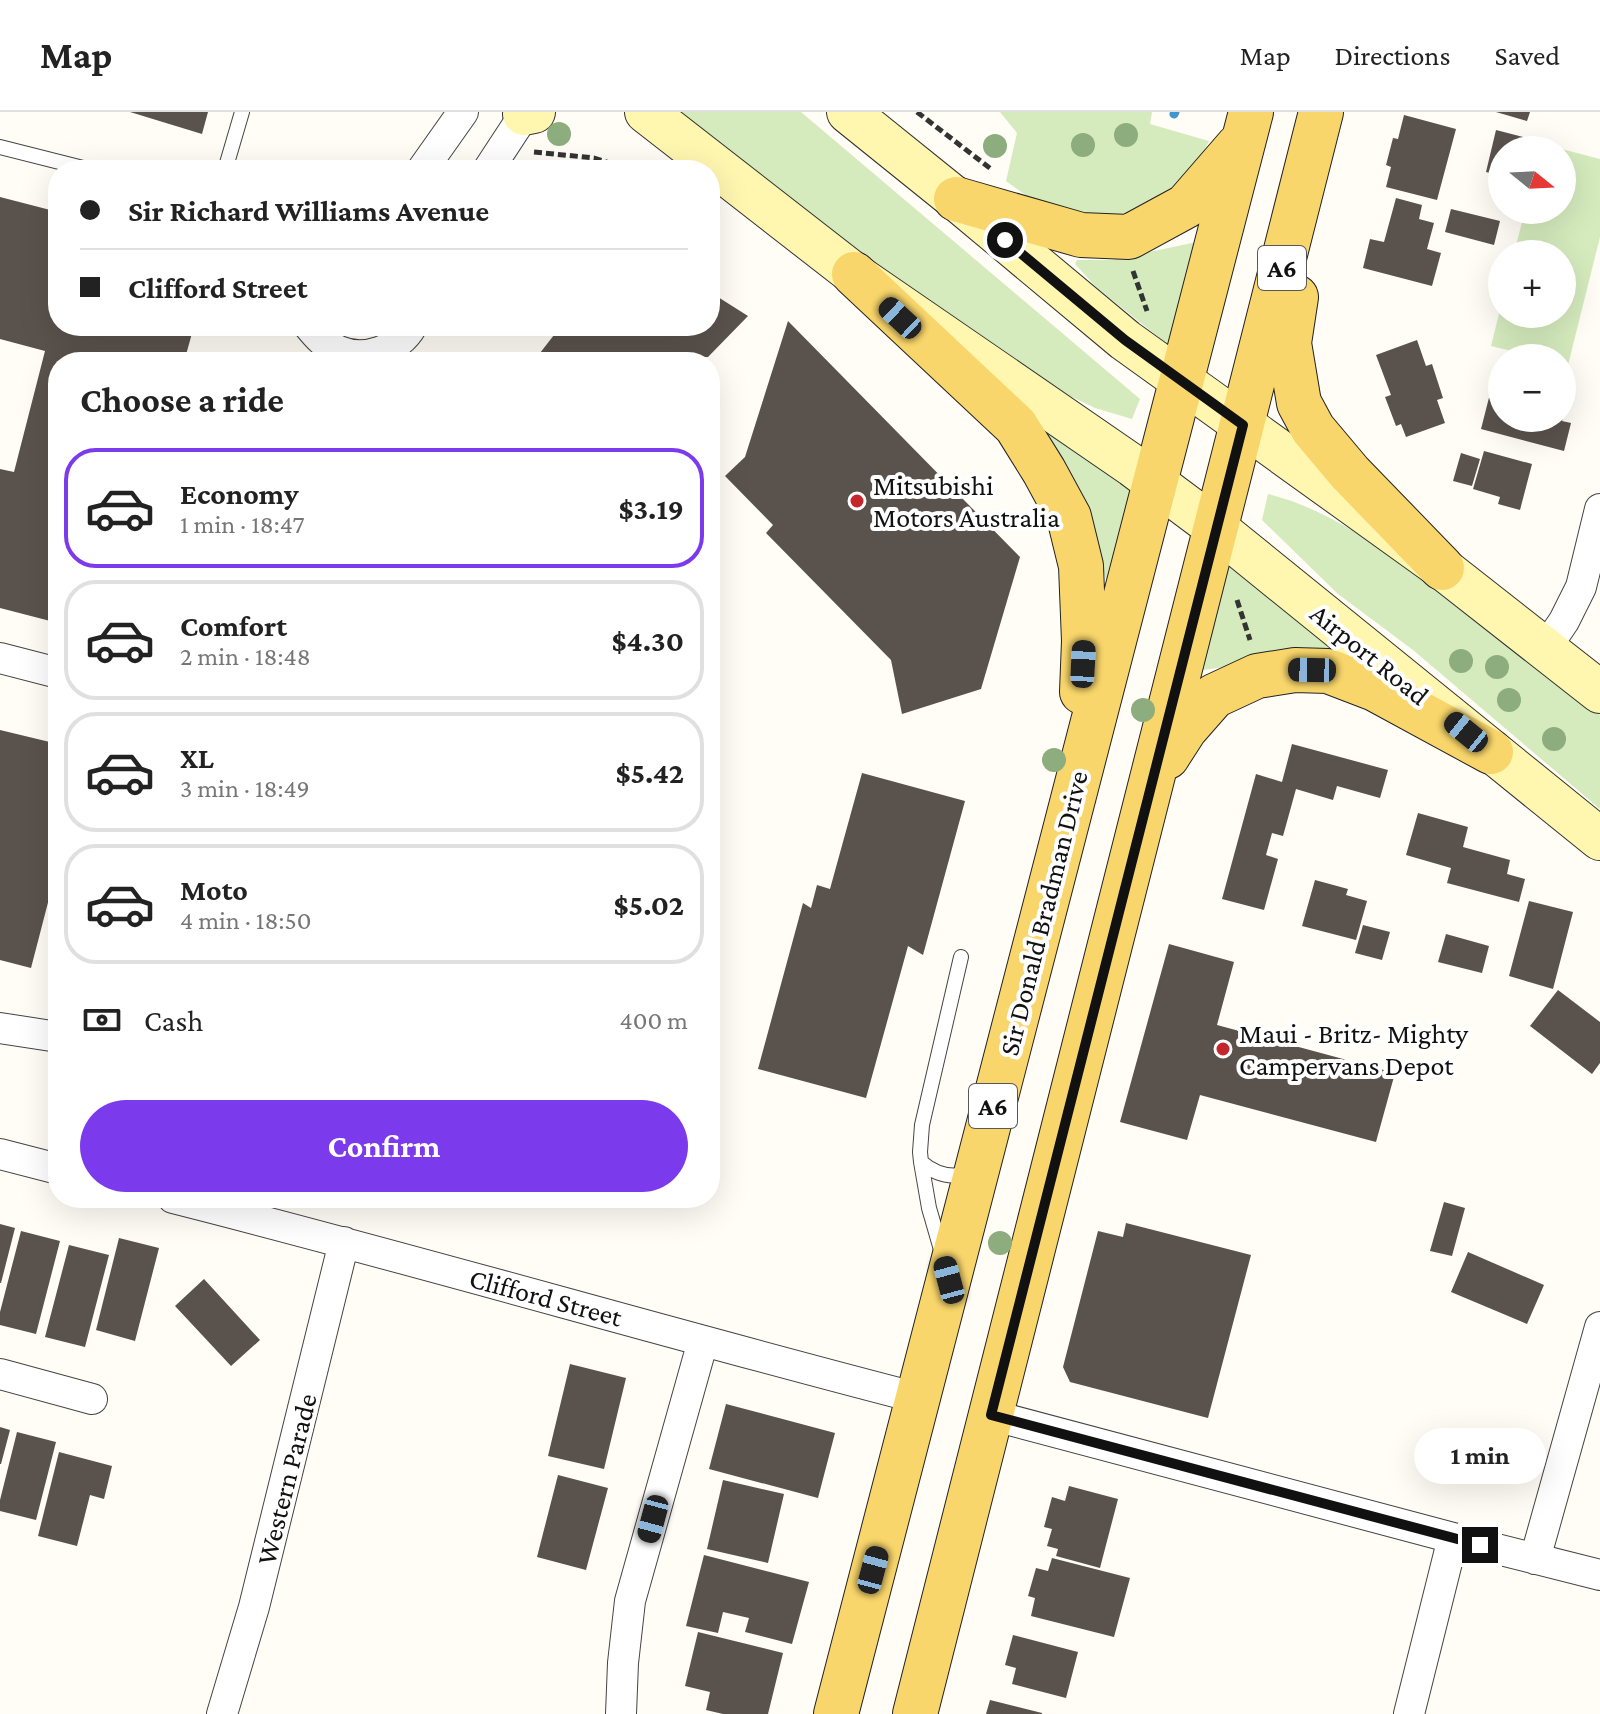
<!DOCTYPE html>
<html lang="en">
<head>
<meta charset="utf-8">
<style>
	body { margin:0; font-family:"Crimson Pro",serif; background:#f2f2f2; color:#222; height:100vh; display:flex; flex-direction:column; font-size:30px; white-space:nowrap }
	* { box-sizing:border-box; margin:0 }
	p { font-size:26px; color:#767676 }
	.icon { flex:none; width:44px; height:44px; fill:none; stroke:currentColor; stroke-width:2; stroke-linecap:round; stroke-linejoin:round }
	.map { position:relative; flex:1; overflow:hidden }
	.sheet { position:absolute; left:48px; top:240px; width:672px; height:856px; display:flex; flex-direction:column; background:#fff; border-radius:32px; box-shadow:0 8px 32px #0002 }
	.sheet>* { flex:none }
	.banner { position:absolute; left:48px; top:48px; width:672px; height:176px; border-radius:32px; box-shadow:0 8px 32px #0002; display:grid; align-content:center; height:176px; padding:0 32px; background:#fff }
	.needle { width:52px; rotate:108deg }
	.buttons { position:absolute; left:1488px; top:24px; display:grid; gap:16px }
	.buttons a { display:grid; place-items:center; width:88px; height:88px; border-radius:50%; background:#fff; box-shadow:0 8px 32px #0002; font-size:40px }
	.end { position:absolute; width:36px; height:36px; margin:-18px; border:10px solid #111; background:#fff; box-shadow:0 0 0 4px #fff }
	.from { border-radius:50% }
	.bubble { position:absolute; height:56px; border-radius:28px; background:#fff; box-shadow:0 8px 32px #0002; font-size:26px; font-weight:700; line-height:56px; text-align:center }
	.car { position:absolute; width:24px; height:48px; margin:-24px -12px; border-radius:10px; box-shadow:0 0 6px 2px #0007; background:linear-gradient(#222 24%,#8ab4d8 0 40%,#222 0 76%,#8ab4d8 0 86%,#222 0) }
	.banner b { display:flex; align-items:center; gap:28px; height:76px; font-size:30px }
	.banner b+b { border-top:2px solid #e0e0e0 }
	.banner i { width:20px; height:20px; background:#222 }
	ul { padding:0; list-style:none }
	li { display:flex; align-items:center; gap:24px; height:120px; margin:0 16px 12px; padding:0 16px; border:4px solid #e0e0e0; border-radius:32px }
	li div { flex:1 }
	li b { display:block; font-size:30px }
	li em { font-style:normal; font-weight:700 }
	li.on { border-color:#7c3aed }
	li>.icon { width:72px; height:72px; stroke-width:1.5 }
	h2 { padding:0 32px; font-size:36px; line-height:96px }
	.pay { display:flex; align-items:center; gap:20px; height:88px; padding:0 32px; font-size:30px }
	.pay p { margin-inline-start:auto }
	.action { display:flex; gap:16px; margin-top:auto; padding:16px 32px }
	.action a { flex:1; height:92px; border-radius:48px; background:#7c3aed; color:#fff; font-size:32px; font-weight:700; line-height:92px; text-align:center }
	header { display:flex; align-items:center; gap:48px; box-sizing:border-box; height:112px; padding:0 40px; background:#fff; border-bottom:2px solid #e0e0e0 }
	header strong { font-size:38px }
	nav { display:flex; gap:44px; margin-inline-start:auto; font-size:28px }
	.map>svg:first-child { display:block }
	.green { fill:#d5ebbd }
	.lines { fill:none; stroke-linecap:round; stroke-linejoin:round }
	.stream { stroke:#3f96cf; stroke-width:9 }
	.building { fill:#5a524d }
	.service-casing { stroke:#444; stroke-width:16 }
	.minor-casing { stroke:#444; stroke-width:32 }
	.secondary-casing { stroke:#333; stroke-width:44 }
	.primary-casing { stroke:#222; stroke-width:46 }
	.path { stroke:#333; stroke-width:5; stroke-dasharray:8 4; stroke-linecap:butt }
	.service { stroke:#fff; stroke-width:14 }
	.minor { stroke:#fff; stroke-width:30 }
	.secondary { stroke:#fff6b0; stroke-width:42 }
	.primary { stroke:#f9d66b; stroke-width:44 }
	.tree { fill:#8dad7f }
	.route { stroke:#111; stroke-width:10 }
	.poi-dot { fill:#c4262e; stroke:#fff; stroke-width:3 }
	.labels { text-anchor:middle; stroke-width:8; stroke-linejoin:round; paint-order:stroke }
	.shield { fill:#fff; stroke:#585858; stroke-width:2 }
	.shield-label { font-size:26px; font-weight:bold; fill:#111 }
	.poi-label { font-size:28px; fill:#111; stroke:#fff; text-anchor:start }
	.street-label { font-size:28px; fill:#111; stroke:#fff }
</style>
</head>
<body>
<header>
<strong>Map</strong>
<nav><a>Map</a><a>Directions</a><a>Saved</a></nav>
</header>
<div class="map">
<svg width="1600" height="1602" viewBox="0 0 1600 1602">
	<rect width="100%" height="100%" fill="#fffdf5"/>
	<!-- green -->
	<path class="green" d="M669,0H801L1140,287L1132,307L1095,296L1049,274L791,93Z
		M1000,0H1152L1150,12L1209,29L1195,57L1178,76L1124,104L1049,100L1006,69L1017,21Z
		M1542,32L1600,47V125L1568,253L1562,251V246H1541L1491,234L1502,190V202H1562V142H1514L1525,98H1562V38H1540Z
		M1206,128L1177,240L1096,175L1075,152L1077,148H1112Z
		M992,264L1141,385L1111,478L1106,468L1091,415Z
		M1268,382C1333,398 1385,440 1438,479C1493,519 1546,561 1600,603V697L1413,538L1338,482L1262,408Z
		M1231,448L1345,539L1303,543L1197,559L1224,451Z"/>
	<g class="lines">
		<!-- stream -->
		<path class="stream" d="M1174,2L1175,0"/>
	</g>
	<!-- building -->
	<path class="building" d="M130,0H208L202,22Z
		M1496,0H1530L1527,9Z
		M1404,3L1456,17L1437,88L1386,75L1391,55L1386,53L1393,26L1398,27Z
		M1496,18L1539,29L1536,38H1502V64L1486,60Z
		M0,85L58,100V214H194L184,250H58V511L0,496V357L14,360L45,239L0,227Z
		M1396,86L1422,93L1419,107L1434,111L1427,137L1441,141L1432,174L1363,156L1370,127L1384,130Z
		M1451,97L1500,109L1494,133L1445,120Z
		M710,180L748,204L708,245L677,246L675,250H533L561,214H710Z
		M788,209L1020,445L981,577L902,602L891,548L766,421L773,413L725,364L745,345Z
		M1417,228L1426,254L1432,252L1443,286L1437,288L1445,311L1406,325L1401,312L1396,314L1385,285L1391,283L1376,243Z
		M1494,266L1502,268V306H1562V284L1569,286L1562,309L1571,311L1564,339L1481,317Z
		M1484,339L1532,352L1520,398L1498,392L1500,385L1473,377Z
		M1461,341L1480,347L1472,374L1453,369Z
		M0,618L58,632V752L31,856L0,848Z
		M1292,632L1388,658L1380,686L1337,674L1333,688L1296,677L1283,724L1272,721L1266,743L1278,747L1264,798L1222,787L1256,662L1282,670Z
		M862,661L965,689L923,843L908,834L866,986L758,957L803,791L811,796L817,773L830,777Z
		M1418,701L1468,715L1463,735L1510,748L1507,762L1525,767L1519,790L1447,771L1451,756L1406,743Z
		M1315,768L1348,777L1346,783L1367,789L1356,828L1302,814Z
		M1529,789L1573,800L1553,877L1509,864Z
		M1363,813L1390,820L1382,848L1355,841Z
		M1446,822L1489,834L1482,861L1438,850Z
		M1169,832L1234,850L1217,913L1395,961L1376,1030L1200,983L1187,1028L1120,1010Z
		M1558,878L1600,910V951L1592,962L1530,914Z
		M1444,1090L1465,1096L1452,1144L1430,1139Z
		M1126,1111L1251,1143L1208,1306L1070,1270L1063,1255L1098,1119L1123,1125Z
		M0,1112L15,1116L1,1171H0Z
		M21,1119L60,1129L36,1222L0,1213V1200Z
		M119,1126L159,1136L135,1229L96,1218Z
		M69,1133L109,1143L85,1235L45,1225Z
		M1468,1140L1544,1173L1527,1212L1451,1180Z
		M204,1167L260,1228L231,1254L175,1194Z
		M570,1252L626,1266L604,1357L548,1344Z
		M726,1292L835,1321L818,1386L709,1357Z
		M0,1315L10,1318L1,1352H0Z
		M17,1320L56,1330L36,1408L0,1399V1388Z
		M59,1340L112,1354L104,1387L90,1383L77,1434L38,1424Z
		M558,1363L608,1376L586,1458L537,1445Z
		M723,1368L784,1382L768,1451L707,1437Z
		M1069,1374L1118,1387L1100,1456L1056,1444L1058,1437L1047,1434L1052,1417L1044,1415L1052,1385L1065,1389Z
		M704,1443L809,1470L792,1532L745,1520L749,1506L723,1500L718,1521L686,1514Z
		M1052,1446L1130,1466L1114,1525L1031,1504L1035,1486L1028,1484L1036,1456L1048,1459Z
		M698,1520L783,1541L768,1602H723L706,1598L710,1580L685,1574Z
		M1013,1523L1078,1540L1066,1586L1012,1572L1016,1556L1005,1553Z
		M990,1588L1042,1601V1602H986Z"/>
	<g class="lines">
		<defs>
			<path id="service" d="M0,35L91,58
				M225,58L242,0
				M921,1050C935,1062 950,1067 968,1061
				M942,1141L929,1096L921,1050L920,1040L922,1013L961,845"/>
			<path id="minor" d="M422,58L463,0
				M488,58L526,0
				M309,214C317,224 326,234 339,239C365,250 398,238 412,214
				M1545,537L1564,509L1581,475L1600,397
				M0,546L58,561
				M0,916L58,925
				M0,1042L58,1057
				M173,1086C422,1149 669,1222 918,1286
				M0,1262L92,1287
				M991,1303L1453,1426L1600,1463
				M1535,1447L1600,1215
				M222,1602L254,1495L344,1130
				M621,1602L623,1551L630,1489L703,1229
				M1409,1602L1453,1426"/>
			<path id="secondary" d="M646,0L854,162L1133,354L1216,416L1600,727
				M848,0L956,87L1125,228L1442,456L1600,580
				M524,2L534,0"/>
			<path id="primary" d="M956,87L1081,123L1129,125L1186,94L1238,34
				M854,162L1016,314L1044,359L1069,405L1081,454L1084,529L1082,580
				M1296,185L1289,231L1299,291L1313,317L1350,361L1442,456
				M1167,645L1185,617L1214,584L1257,564L1295,558L1328,559L1375,577L1491,640
				M836,1602L1251,0
				M915,1602L1321,0"/>
		</defs>
		<!-- service casing -->
		<use href="#service" class="service-casing"/>
		<!-- minor casing -->
		<use href="#minor" class="minor-casing"/>
		<!-- secondary casing -->
		<use href="#secondary" class="secondary-casing"/>
		<!-- primary casing -->
		<use href="#primary" class="primary-casing"/>
		<!-- path -->
		<path class="path" d="M917,0L991,57
			M534,40L594,46L630,58
			M1133,159L1147,199
			M1237,488L1250,528"/>
		<!-- service -->
		<use href="#service" class="service"/>
		<!-- minor -->
		<use href="#minor" class="minor"/>
		<!-- secondary -->
		<use href="#secondary" class="secondary"/>
		<!-- primary -->
		<use href="#primary" class="primary"/>
	</g>
	<!-- trees -->
	<g class="tree">
		<circle cx="559" cy="22" r="12"/>
		<circle cx="1126" cy="23" r="12"/>
		<circle cx="1083" cy="33" r="12"/>
		<circle cx="995" cy="34" r="12"/>
		<circle cx="1461" cy="549" r="12"/>
		<circle cx="1497" cy="555" r="12"/>
		<circle cx="1509" cy="588" r="12"/>
		<circle cx="1143" cy="598" r="12"/>
		<circle cx="1554" cy="627" r="12"/>
		<circle cx="1054" cy="648" r="12"/>
		<circle cx="1000" cy="1131" r="12"/>
	</g>
	<g class="lines">
		<!-- route -->
		<path class="route" d="M1005,128L1125,228L1243,313L991,1303L1480,1433"/>
	</g>
	<!-- markers -->
	<g class="poi-dot">
		<circle cx="857" cy="389" r="8"/>
		<circle cx="1223" cy="937" r="8"/>
	</g>
	<g class="labels">
		<!-- shield labels -->
		<g class="shield">
			<rect x="1258" y="134" width="48" height="44" rx="6"/>
			<rect x="969" y="972" width="48" height="44" rx="6"/>
		</g>
		<g class="shield-label">
			<text x="1282" y="165">A6</text>
			<text x="993" y="1003">A6</text>
		</g>
		<!-- poi labels -->
		<g class="poi-label">
			<text x="873" y="383">Mitsubishi<tspan x="873" dy="32">Motors Australia</tspan></text>
			<text x="1239" y="931">Maui - Britz- Mighty<tspan x="1239" dy="32">Campervans Depot</tspan></text>
		</g>
		<!-- street labels -->
		<g class="street-label">
			<text transform="translate(1370 542) rotate(39)" y="10">Airport Road</text>
			<text transform="translate(1043 801) rotate(-76)" y="10">Sir Donald Bradman Drive</text>
			<text transform="translate(546 1185) rotate(15)" y="10">Clifford Street</text>
			<text transform="translate(286 1367) rotate(-76)" y="10">Western Parade</text>
		</g>
	</g>
</svg>
<div class="buttons">
<a><svg class="needle" viewBox="-14 -14 28 28"><path d="M0-13l5 13h-10z" fill="#e53935"/><path d="M0 13l5-13h-10z" fill="#767676"/></svg></a>
<a>+</a>
<a>−</a>
</div>
<i class="end from" style="left:1005px;top:128px"></i>
<i class="end" style="left:1480px;top:1433px"></i>
<div class="bubble" style="left:1414px;top:1316px;width:132px">1 min</div>
<i class="car" style="left:900px;top:206px;rotate:313deg"></i>
<i class="car" style="left:1083px;top:552px;rotate:3deg"></i>
<i class="car" style="left:1312px;top:558px;rotate:271deg"></i>
<i class="car" style="left:1466px;top:620px;rotate:309deg"></i>
<i class="car" style="left:949px;top:1168px;rotate:345deg"></i>
<i class="car" style="left:653px;top:1407px;rotate:195deg"></i>
<i class="car" style="left:873px;top:1458px;rotate:15deg"></i>
<div class="banner">
<b><i class="from"></i>Sir Richard Williams Avenue</b>
<b><i></i>Clifford Street</b>
</div>
<section class="sheet">
<h2>Choose a ride</h2>
<ul>
<li class="on"><svg class="icon" aria-label="car" viewBox="0 0 24 24"><path d="M5 17H2v-5l4-1 3-4h7l3 4 3 1v5h-3M9 17h6M6 11h13"/><circle cx="7" cy="17" r="2"/><circle cx="17" cy="17" r="2"/></svg><div><b>Economy</b><p>1 min · 18:47</p></div><em>$3.19</em></li>
<li><svg class="icon" aria-label="car" viewBox="0 0 24 24"><path d="M5 17H2v-5l4-1 3-4h7l3 4 3 1v5h-3M9 17h6M6 11h13"/><circle cx="7" cy="17" r="2"/><circle cx="17" cy="17" r="2"/></svg><div><b>Comfort</b><p>2 min · 18:48</p></div><em>$4.30</em></li>
<li><svg class="icon" aria-label="car" viewBox="0 0 24 24"><path d="M5 17H2v-5l4-1 3-4h7l3 4 3 1v5h-3M9 17h6M6 11h13"/><circle cx="7" cy="17" r="2"/><circle cx="17" cy="17" r="2"/></svg><div><b>XL</b><p>3 min · 18:49</p></div><em>$5.42</em></li>
<li><svg class="icon" aria-label="car" viewBox="0 0 24 24"><path d="M5 17H2v-5l4-1 3-4h7l3 4 3 1v5h-3M9 17h6M6 11h13"/><circle cx="7" cy="17" r="2"/><circle cx="17" cy="17" r="2"/></svg><div><b>Moto</b><p>4 min · 18:50</p></div><em>$5.02</em></li>
</ul>
<div class="pay"><svg class="icon" aria-label="cash" viewBox="0 0 24 24"><path d="M3 7h18v10H3z"/><circle cx="12" cy="12" r="2"/></svg>Cash<p>400 m</p></div>
<div class="action"><a>Confirm</a></div>
</section>
</div>
</body>
</html>
